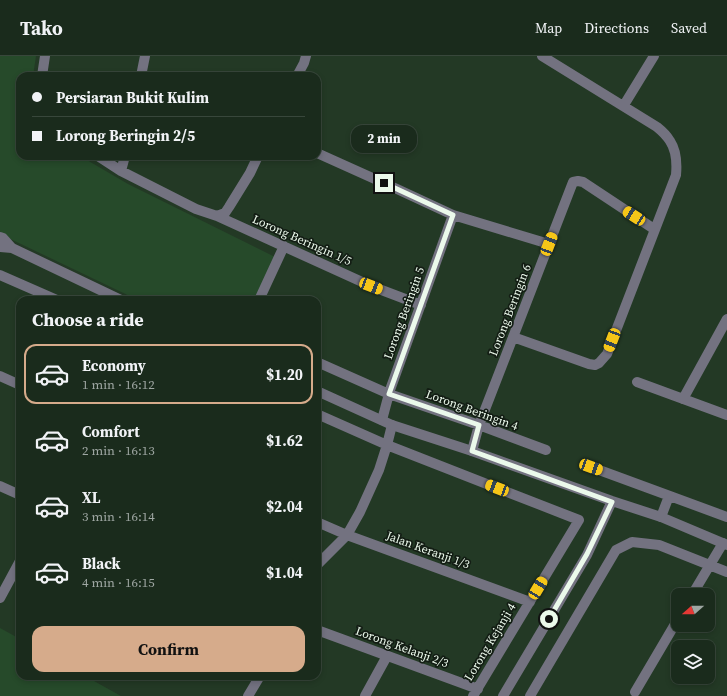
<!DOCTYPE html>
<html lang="en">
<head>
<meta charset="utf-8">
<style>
	body { margin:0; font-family:"Source Serif 4",serif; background:#233325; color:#f1f3f6; height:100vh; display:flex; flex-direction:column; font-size:15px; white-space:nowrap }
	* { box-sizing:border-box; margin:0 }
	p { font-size:13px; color:#9fa7a3 }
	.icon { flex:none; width:22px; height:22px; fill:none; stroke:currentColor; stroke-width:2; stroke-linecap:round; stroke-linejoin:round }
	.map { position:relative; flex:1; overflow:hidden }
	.panel { position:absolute; left:16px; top:240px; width:305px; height:384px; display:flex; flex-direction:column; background:#1a2b1c; border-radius:12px; box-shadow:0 2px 6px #0003,0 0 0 1px #38473b }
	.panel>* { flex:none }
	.banner { position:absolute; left:16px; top:16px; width:305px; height:88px; border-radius:12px; box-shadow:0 2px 6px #0003,0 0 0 1px #38473b; display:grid; align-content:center; height:88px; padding:0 16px; background:#1a2b1c }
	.needle { width:26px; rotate:249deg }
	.fabs { position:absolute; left:671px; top:532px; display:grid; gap:8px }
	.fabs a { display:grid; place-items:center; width:44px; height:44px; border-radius:8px; background:#1a2b1c; box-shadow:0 2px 6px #0003,0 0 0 1px #38473b; font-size:20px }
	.end { position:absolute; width:18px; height:18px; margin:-9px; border:5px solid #ebf9eb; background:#111; box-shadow:0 0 0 2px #111 }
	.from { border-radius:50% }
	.bubble { position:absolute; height:28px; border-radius:12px; background:#1a2b1c; box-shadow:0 2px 6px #0003,0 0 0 1px #38473b; font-size:13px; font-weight:700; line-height:28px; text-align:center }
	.car { position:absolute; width:12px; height:24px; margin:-12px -6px; border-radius:5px; box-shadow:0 0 3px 1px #0007; background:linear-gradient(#f5c518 24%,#345 0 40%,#f5c518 0 76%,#345 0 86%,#f5c518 0) }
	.banner b { display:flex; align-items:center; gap:14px; height:38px; font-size:15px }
	.banner b+b { border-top:1px solid #38473b }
	.banner i { width:10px; height:10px; background:#f1f3f6 }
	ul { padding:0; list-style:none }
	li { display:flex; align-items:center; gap:12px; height:60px; margin:0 8px 6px; padding:0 8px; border:2px solid transparent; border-radius:12px }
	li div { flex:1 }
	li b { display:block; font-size:15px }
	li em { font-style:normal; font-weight:700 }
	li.on { border-color:#d6ab8b }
	li>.icon { width:36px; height:36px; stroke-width:1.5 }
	h2 { padding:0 16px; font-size:18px; line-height:48px }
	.primary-button { display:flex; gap:8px; margin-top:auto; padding:8px 16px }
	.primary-button a { flex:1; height:46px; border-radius:12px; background:#d6ab8b; color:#111; font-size:16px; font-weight:700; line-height:46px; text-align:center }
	header { display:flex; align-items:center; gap:24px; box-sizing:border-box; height:56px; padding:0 20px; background:#1a2b1c; border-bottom:1px solid #38473b }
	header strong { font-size:19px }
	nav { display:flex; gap:22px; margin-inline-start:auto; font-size:14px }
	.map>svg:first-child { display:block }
	.green { fill:#264a2a }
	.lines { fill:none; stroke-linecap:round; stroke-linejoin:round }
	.minor { stroke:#737280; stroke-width:10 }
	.tertiary { stroke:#737280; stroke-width:10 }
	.route { stroke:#ebf9eb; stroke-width:5 }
	.labels { text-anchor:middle; stroke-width:3.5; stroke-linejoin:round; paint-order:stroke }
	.street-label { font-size:12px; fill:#ebf9eb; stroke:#131d14 }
</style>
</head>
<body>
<header>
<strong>Tako</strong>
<nav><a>Map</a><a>Directions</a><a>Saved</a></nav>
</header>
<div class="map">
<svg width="727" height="640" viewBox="0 0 727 640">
	<rect width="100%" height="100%" fill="#233925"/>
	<!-- green -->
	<path class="green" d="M0,0H36L33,20H20V100H80L128,128L275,201L254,244H138L0,178Z
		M0,572L20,583V620H85L121,640H0Z"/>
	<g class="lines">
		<!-- minor -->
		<path class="minor" d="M42,20L45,0
			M141,20L145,0
			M297,20L304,7L306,0
			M624,49L654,0
			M317,97L397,133L453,159L549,188
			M98,100L121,115L196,153L217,160L225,157L229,151L250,117L258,100
			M121,115L125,100
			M217,160L371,230L421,249
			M0,219L57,244
			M259,244L284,190
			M513,281L589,308L595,309L599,307L607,298L676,119C677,108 676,94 670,85C667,80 662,75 657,71L542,0
			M317,306L389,338L479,369L546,394
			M0,320L20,329
			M637,326L727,359
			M683,343L727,263
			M317,358L387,389L579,464L473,640
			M382,364L390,334L453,159
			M472,395L479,369L573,126L578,125L583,126L654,173
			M591,411L727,461
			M0,430L20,439
			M661,461L669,440
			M317,466L347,479L530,546
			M317,509L347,479L360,456L379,414L387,389L392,369
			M692,539L723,487
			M0,542L20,505
			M317,574L478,633
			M635,636L678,563
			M248,640L260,620
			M365,640L387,600
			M530,640L616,494L632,486L659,489L727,516"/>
		<!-- tertiary -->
		<path class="tertiary" d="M0,181L3,182L12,192
			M0,191L12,192L121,244
			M317,335L392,369L472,395L612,445L661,461L727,489
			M503,640L587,499L612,445"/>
	</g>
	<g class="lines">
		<!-- route -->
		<path class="route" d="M384,127L453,159L389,338L479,369L472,395L612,446L587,498L549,563"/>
	</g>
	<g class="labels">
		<!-- street labels -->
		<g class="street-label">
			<text transform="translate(302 184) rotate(24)" y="4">Lorong Beringin 1/5</text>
			<text transform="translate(510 254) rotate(-69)" y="4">Lorong Beringin 6</text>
			<text transform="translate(404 257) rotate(-70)" y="4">Lorong Beringin 5</text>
			<text transform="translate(472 354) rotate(20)" y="4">Lorong Beringin 4</text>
			<text transform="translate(428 494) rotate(20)" y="4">Jalan Keranji 1/3</text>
			<text transform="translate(490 586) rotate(-59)" y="4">Lorong Kejanji 4</text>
			<text transform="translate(402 591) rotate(20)" y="4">Lorong Kelanji 2/3</text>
		</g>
	</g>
</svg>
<div class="fabs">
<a><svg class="needle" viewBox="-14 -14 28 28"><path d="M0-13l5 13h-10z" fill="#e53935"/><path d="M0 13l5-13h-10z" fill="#9fa7a3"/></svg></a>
<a><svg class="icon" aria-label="layers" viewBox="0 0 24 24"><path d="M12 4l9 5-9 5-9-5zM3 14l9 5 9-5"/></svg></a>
</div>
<i class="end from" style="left:549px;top:563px"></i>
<i class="end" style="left:384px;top:127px"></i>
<div class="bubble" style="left:351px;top:69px;width:66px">2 min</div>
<i class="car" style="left:634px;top:160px;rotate:303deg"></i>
<i class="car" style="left:549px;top:188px;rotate:21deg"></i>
<i class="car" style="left:371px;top:230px;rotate:111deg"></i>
<i class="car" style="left:612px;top:284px;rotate:201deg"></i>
<i class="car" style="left:591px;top:411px;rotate:110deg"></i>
<i class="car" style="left:497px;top:432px;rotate:291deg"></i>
<i class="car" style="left:538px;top:532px;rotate:31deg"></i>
<div class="banner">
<b><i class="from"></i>Persiaran Bukit Kulim</b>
<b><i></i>Lorong Beringin 2/5</b>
</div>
<section class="panel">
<h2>Choose a ride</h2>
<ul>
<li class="on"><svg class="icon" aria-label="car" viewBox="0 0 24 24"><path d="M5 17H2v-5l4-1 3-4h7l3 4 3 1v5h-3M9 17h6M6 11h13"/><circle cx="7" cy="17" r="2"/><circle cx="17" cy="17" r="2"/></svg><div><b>Economy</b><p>1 min · 16:12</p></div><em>$1.20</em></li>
<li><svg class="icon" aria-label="car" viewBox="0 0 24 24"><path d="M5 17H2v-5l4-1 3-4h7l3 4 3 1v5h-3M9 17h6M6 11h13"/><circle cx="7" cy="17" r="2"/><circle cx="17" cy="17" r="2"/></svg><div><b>Comfort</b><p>2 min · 16:13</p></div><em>$1.62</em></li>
<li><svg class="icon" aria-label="car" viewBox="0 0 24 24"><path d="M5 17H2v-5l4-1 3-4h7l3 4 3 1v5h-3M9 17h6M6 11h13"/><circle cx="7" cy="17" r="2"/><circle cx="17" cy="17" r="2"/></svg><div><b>XL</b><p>3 min · 16:14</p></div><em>$2.04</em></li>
<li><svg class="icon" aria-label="car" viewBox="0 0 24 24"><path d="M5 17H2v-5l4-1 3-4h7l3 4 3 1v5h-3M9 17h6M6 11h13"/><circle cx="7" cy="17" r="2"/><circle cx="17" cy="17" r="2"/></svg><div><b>Black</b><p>4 min · 16:15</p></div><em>$1.04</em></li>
</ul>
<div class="primary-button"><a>Confirm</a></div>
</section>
</div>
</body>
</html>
